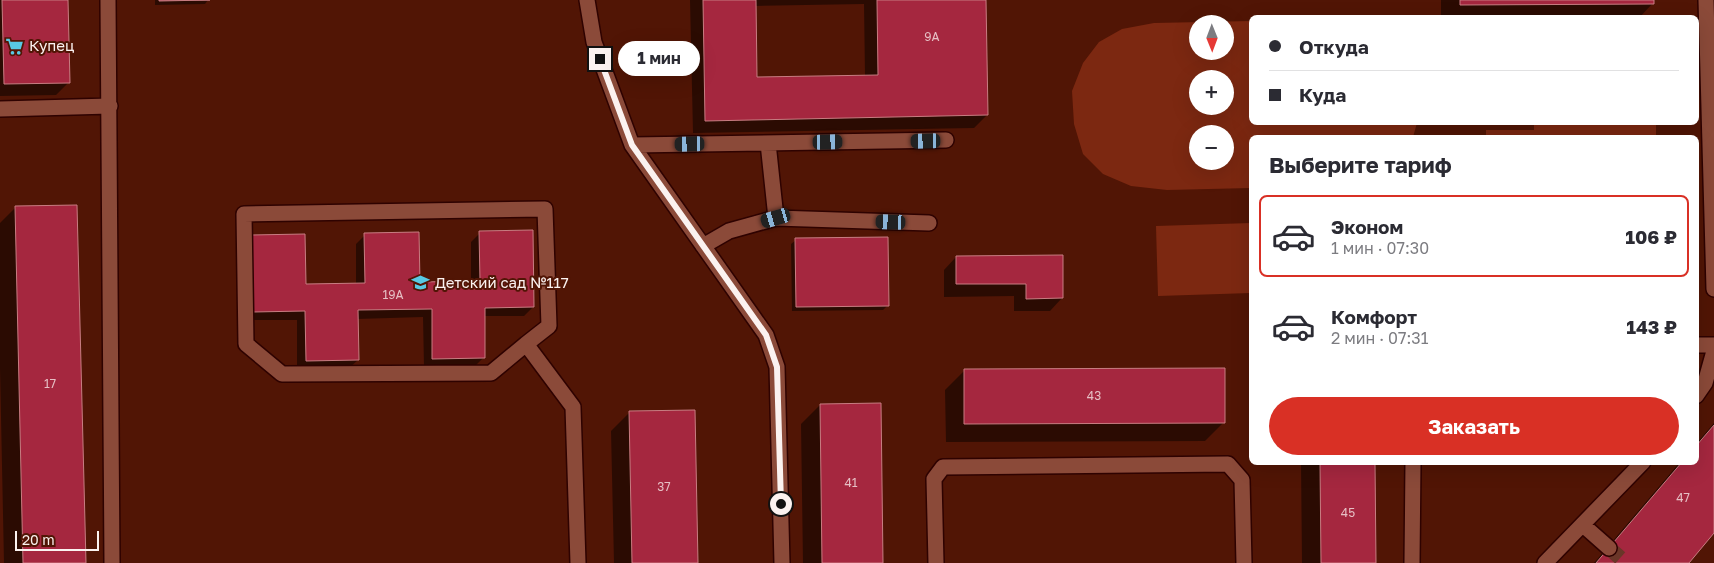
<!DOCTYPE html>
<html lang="ru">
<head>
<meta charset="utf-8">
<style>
	body { margin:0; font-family:"Golos Text",sans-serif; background:#f2f2f3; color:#2b2b33; height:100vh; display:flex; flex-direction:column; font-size:19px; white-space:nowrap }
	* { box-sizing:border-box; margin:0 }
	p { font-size:16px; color:#7c7c81 }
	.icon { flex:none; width:28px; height:28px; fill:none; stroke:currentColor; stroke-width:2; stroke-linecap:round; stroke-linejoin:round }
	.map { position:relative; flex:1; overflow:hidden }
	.sheet { position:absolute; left:1249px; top:135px; width:450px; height:330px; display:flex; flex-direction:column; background:#fff; border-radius:8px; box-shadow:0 5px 20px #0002 }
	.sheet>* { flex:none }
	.banner { position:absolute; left:1249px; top:15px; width:450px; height:110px; border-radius:8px; box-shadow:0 5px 20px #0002; display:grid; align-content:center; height:110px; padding:0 20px; background:#fff }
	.needle { width:32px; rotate:179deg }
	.buttons { position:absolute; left:1189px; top:15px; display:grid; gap:10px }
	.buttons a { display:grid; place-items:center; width:45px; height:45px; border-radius:50%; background:#fff; box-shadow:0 5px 20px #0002; font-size:25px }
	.scale { position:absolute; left:15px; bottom:12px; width:84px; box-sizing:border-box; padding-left:5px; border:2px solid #fbf2f0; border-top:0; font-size:14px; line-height:18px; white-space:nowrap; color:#fbf2f0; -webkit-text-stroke:4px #511505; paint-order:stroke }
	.end { position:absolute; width:22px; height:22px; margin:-11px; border:6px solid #fbf2f0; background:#111; box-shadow:0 0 0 2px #111 }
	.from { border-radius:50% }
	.bubble { position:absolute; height:35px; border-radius:18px; background:#fff; box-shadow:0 5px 20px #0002; font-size:16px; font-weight:700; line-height:35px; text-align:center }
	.car { position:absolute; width:15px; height:30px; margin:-15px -8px; border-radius:6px; box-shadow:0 0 4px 1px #0007; background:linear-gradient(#222 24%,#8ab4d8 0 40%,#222 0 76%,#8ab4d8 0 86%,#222 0) }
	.banner b { display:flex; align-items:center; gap:18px; height:48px; font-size:19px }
	.banner b+b { border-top:1px solid #e1e1e2 }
	.banner i { width:12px; height:12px; background:#2b2b33 }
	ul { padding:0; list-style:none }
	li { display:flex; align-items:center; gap:15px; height:82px; margin:0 10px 8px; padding:0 10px; border:2px solid transparent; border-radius:8px }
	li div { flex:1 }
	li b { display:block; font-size:19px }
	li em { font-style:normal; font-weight:700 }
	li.selected { border-color:#d93025 }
	li>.icon { width:45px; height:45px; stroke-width:1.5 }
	h2 { padding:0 20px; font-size:22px; line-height:60px }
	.action { display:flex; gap:10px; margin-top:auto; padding:10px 20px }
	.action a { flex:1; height:58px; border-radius:30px; background:#d93025; color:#fff; font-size:20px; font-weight:700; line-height:58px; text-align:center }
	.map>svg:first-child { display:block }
	.green { fill:#7c2811; fill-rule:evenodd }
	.shadow { fill:#0007; fill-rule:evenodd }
	.building { fill:#a5273f; stroke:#c87d82 }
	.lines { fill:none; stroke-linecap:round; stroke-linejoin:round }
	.minor-tunnel { stroke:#6a3628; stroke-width:15; stroke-dasharray:15 8; stroke-linecap:butt }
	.minor-casing { stroke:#2e0200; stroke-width:18 }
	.minor { stroke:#8b4a39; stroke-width:15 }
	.route { stroke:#fbf2f0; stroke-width:6 }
	.labels { text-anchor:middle; stroke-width:4; stroke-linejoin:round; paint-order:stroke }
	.number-label { font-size:12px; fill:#e6bfc4 }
	.poi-label { font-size:15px; fill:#fbf2f0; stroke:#511505; text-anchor:start }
</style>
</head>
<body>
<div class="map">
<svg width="1714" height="563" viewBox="0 0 1714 563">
	<rect width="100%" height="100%" fill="#511505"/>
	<!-- green -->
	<path class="green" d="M1251,21V122L1417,123L1413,137L1251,138V188L1167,190L1131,186L1103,174L1083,154L1074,124L1072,91L1083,63L1099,42L1122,29L1154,23ZM1198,24H1225V51H1198ZM1198,79H1225V106H1198ZM1198,134H1225V161H1198Z
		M1534,123H1656V137H1486V130H1534Z
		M1251,223V293L1158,296L1156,226Z"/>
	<!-- shadow -->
	<path class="shadow" d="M0,0H67L69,82L56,95L0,96Z
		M155,0H208L205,4L155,5Z
		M690,0H984L987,115L974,128L693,133ZM864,4L865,76L756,78L755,6Z
		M1441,0H1653V3L1639,18H1441Z
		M16,207L85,563H4L0,368V223Z
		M480,233L533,307L524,316H483L484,357L475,366L424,367L423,317L357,319L358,360L349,368L297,369V320H244L243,246L305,285L356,284V244L365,235L418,283L471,282V242Z
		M796,240L888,305L883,310L792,311L791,244Z
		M956,257L1062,298L1050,311H1014V296L944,297V270Z
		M964,371L1224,422L1205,441L946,442L945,390Z
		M820,405L881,563H803L801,424Z
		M630,412L696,563H614L611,431Z
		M1714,423V531L1687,563H1594L1680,462H1696V444Z
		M1301,462H1373L1375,563H1302Z"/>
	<!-- building -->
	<path class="building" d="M2,0H68L70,83L4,84Z
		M159,0H210L159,1Z
		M703,0H756L757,77L878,75L877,0H986L988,115L705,121Z
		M1460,0H1654V4L1460,5Z
		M77,205L86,563H23L15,206Z
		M533,230L534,307L485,308V358L432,359V309L358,310L359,360L306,361L305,311L253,312L251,235L305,234L306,284L365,283L364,233L419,232L420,282L480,281L479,231Z
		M888,237L889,306L796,307L795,238Z
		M1063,255V298L1026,299V284H956V256Z
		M1225,368V423L964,424V369Z
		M881,403L883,563H822L820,404Z
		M695,410L698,563H632L629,411Z
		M1714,425V533L1689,563H1596L1682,462H1696V446Z
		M1320,462H1375L1376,563H1321Z"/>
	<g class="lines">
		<!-- minor-tunnel -->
		<path class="minor-tunnel" d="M1609,548L1626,563"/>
		<defs>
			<path id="minor" d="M108,0L112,563
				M587,0L594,42L632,145L766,335L777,367L782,563
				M1706,0L1714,289
				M0,109L110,106
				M768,143L776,218
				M632,145L946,140
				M703,246L729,231L776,218L929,223
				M526,344L549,326L545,209L244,214L246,344L282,374L491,373L526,344L573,407L578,563
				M1696,345H1714
				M1696,396L1705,383L1714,351
				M1583,525L1609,548
				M936,563L934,479L943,467L1228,464L1242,480L1244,563
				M1412,563L1413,462
				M1545,563L1643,462"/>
		</defs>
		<!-- minor casing -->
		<use href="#minor" class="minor-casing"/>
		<!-- minor -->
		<use href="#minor" class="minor"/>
	</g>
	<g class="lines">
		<!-- route -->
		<path class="route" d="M600,59L632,145L766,335L777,367L781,504"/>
	</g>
	<!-- icons -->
	<defs>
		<symbol id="supermarket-bare" viewBox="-9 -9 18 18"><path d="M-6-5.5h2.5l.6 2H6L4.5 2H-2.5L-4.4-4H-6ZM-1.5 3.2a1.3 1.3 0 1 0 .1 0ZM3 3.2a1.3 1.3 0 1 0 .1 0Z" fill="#58c9e3" stroke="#511505" stroke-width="2.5" paint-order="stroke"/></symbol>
		<symbol id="school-bare" viewBox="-9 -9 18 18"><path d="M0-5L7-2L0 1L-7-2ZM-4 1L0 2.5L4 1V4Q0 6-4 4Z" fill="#58c9e3" stroke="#511505" stroke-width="2.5" paint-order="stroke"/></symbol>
	</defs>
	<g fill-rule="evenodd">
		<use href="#supermarket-bare" x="2" y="34" width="25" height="25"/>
		<use href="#school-bare" x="408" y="270" width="25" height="25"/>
	</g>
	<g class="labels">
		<!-- number labels -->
		<g class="number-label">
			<text x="932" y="41">9А</text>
			<text x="393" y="299">19А</text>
			<text x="50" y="388">17</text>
			<text x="1094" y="400">43</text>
			<text x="851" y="487">41</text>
			<text x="664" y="491">37</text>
			<text x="1683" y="502">47</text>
			<text x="1348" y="517">45</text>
		</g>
		<!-- poi labels -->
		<g class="poi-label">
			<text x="29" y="51">Купец</text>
			<text x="435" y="288">Детский сад №117</text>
		</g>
	</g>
</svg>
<div class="buttons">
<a><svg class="needle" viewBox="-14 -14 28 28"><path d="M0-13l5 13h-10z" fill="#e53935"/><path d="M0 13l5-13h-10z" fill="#7c7c81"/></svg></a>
<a>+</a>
<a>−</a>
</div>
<div class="scale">20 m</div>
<i class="end from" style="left:781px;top:504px"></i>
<i class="end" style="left:600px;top:59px"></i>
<div class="bubble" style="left:618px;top:41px;width:82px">1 мин</div>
<i class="car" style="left:926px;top:141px;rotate:269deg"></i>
<i class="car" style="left:828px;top:142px;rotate:89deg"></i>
<i class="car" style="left:690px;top:144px;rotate:269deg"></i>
<i class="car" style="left:776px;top:218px;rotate:254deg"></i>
<i class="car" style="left:891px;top:222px;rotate:272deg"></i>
<div class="banner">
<b><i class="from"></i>Откуда</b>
<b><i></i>Куда</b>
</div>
<section class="sheet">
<h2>Выберите тариф</h2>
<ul>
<li class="selected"><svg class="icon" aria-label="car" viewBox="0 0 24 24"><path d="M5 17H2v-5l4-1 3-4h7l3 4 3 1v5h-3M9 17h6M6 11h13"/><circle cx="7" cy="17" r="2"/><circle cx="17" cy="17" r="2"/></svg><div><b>Эконом</b><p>1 мин · 07:30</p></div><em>106 ₽</em></li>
<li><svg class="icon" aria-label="car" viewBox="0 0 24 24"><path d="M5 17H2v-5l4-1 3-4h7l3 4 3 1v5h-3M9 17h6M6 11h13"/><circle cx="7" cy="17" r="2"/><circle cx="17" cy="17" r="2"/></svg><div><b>Комфорт</b><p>2 мин · 07:31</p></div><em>143 ₽</em></li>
</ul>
<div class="action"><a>Заказать</a></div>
</section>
</div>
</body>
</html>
